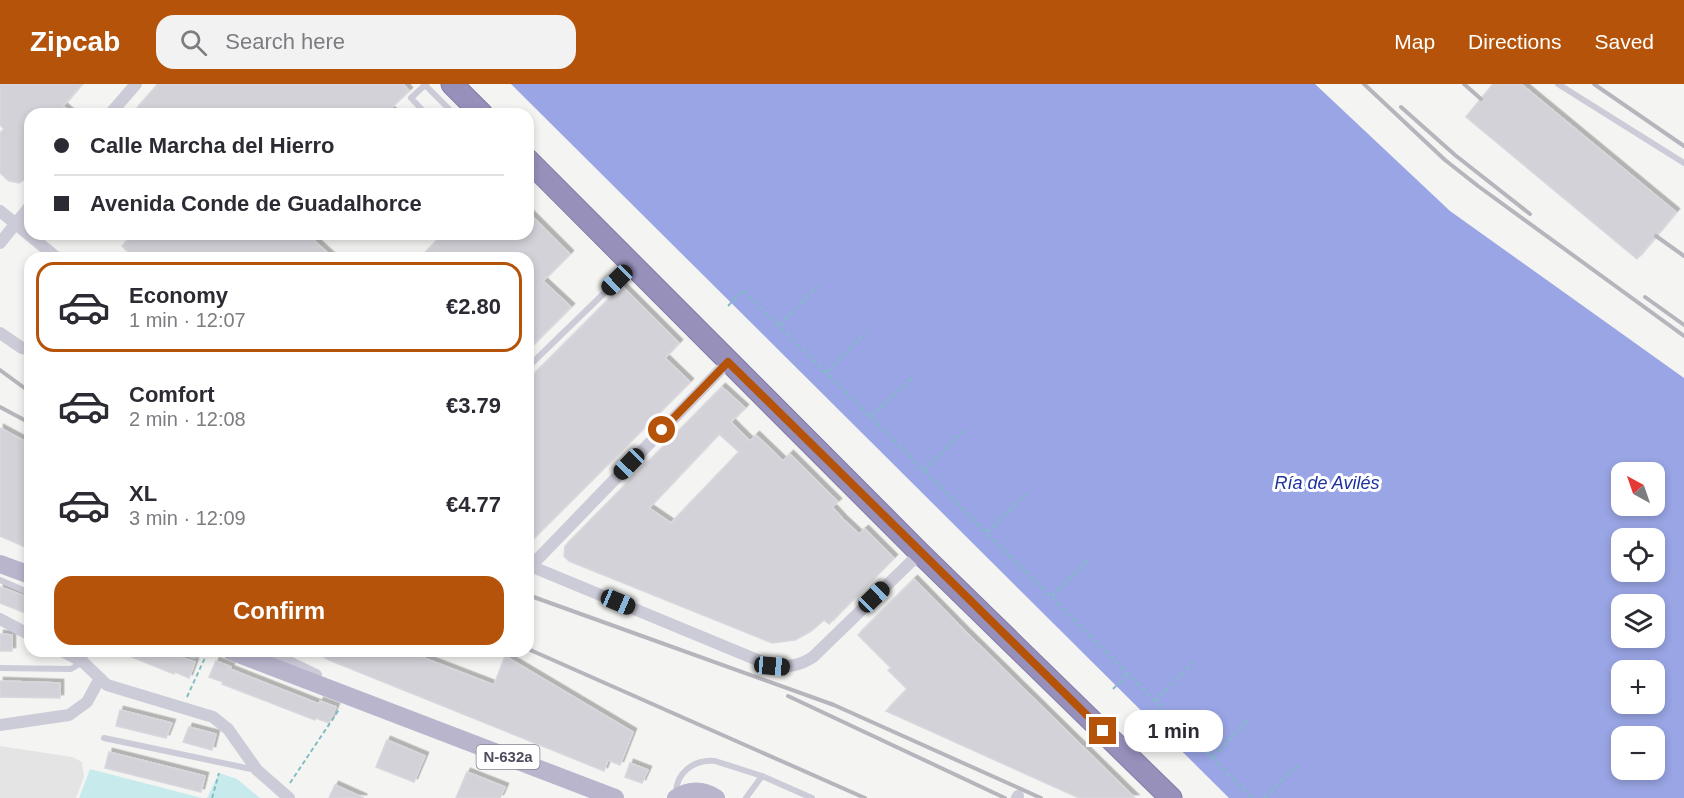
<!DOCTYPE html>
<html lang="en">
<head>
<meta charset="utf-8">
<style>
	body { margin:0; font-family:Arial,sans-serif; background:#f2f2f3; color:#2b2b33; height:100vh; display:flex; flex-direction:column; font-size:22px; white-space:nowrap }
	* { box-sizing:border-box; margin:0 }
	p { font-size:20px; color:#7c7c81 }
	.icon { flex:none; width:33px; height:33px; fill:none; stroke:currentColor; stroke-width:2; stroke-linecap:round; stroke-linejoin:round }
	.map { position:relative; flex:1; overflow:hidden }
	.sheet { position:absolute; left:24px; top:168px; width:510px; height:405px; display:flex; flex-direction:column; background:#fff; border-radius:18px; box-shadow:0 3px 9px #0003 }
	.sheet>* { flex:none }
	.hud { position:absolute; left:24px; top:24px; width:510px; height:132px; border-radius:18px; box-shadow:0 3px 9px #0003; display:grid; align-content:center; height:132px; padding:0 30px; background:#fff }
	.needle { width:39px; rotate:320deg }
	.buttons { position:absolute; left:1611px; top:378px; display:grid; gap:12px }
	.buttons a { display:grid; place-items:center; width:54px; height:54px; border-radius:12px; background:#fff; box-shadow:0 3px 9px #0003; font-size:30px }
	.end { position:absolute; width:27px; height:27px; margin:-14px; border:8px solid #b45309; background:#fff; box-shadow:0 0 0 3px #fff }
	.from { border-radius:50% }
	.bubble { position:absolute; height:42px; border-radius:18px; background:#fff; box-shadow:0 3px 9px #0003; font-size:20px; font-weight:600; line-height:42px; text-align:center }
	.car { position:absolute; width:18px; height:36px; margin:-18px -9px; border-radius:8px; box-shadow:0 0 4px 2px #0007; background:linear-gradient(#222 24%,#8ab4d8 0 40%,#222 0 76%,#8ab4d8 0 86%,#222 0) }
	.hud b { display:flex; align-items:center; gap:21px; height:57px; font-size:22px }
	.hud b+b { border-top:2px solid #e1e1e2 }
	.hud i { width:15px; height:15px; background:#2b2b33 }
	ul { padding:10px 0 0; list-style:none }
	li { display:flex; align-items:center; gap:18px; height:90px; margin:0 12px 9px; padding:0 18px; border:3px solid transparent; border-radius:18px }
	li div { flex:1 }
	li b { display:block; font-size:22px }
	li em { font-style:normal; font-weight:600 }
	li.current { border-color:#b45309 }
	li>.icon { width:54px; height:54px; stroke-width:1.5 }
	.cta { display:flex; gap:12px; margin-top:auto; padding:12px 30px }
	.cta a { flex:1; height:69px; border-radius:18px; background:#b45309; color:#fff; font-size:24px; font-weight:600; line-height:69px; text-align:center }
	header { display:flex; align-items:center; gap:36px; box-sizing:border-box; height:84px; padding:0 30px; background:#b45309; color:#fff }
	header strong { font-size:28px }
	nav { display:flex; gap:33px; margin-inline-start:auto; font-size:21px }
	.search { width:420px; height:54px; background:#f2f2f3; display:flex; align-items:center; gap:15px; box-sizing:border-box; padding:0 21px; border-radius:18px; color:#7c7c81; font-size:22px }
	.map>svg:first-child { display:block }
	.education { fill:#e5e4e4 }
	.green { fill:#c7ebec }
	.water { fill:#99a5e4; fill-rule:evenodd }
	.building { fill:#d4d2d9; stroke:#d9d7dd; stroke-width:1.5; fill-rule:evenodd; filter:url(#shadow) }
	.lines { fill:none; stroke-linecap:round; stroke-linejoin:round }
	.highway-casing { stroke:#827ba7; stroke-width:23 }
	.path { stroke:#82bdc6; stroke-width:2; stroke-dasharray:4.5 3; stroke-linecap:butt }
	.lane { stroke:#cccbd8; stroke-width:6 }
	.street { stroke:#cccbd8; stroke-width:12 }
	.primary { stroke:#b8b5cd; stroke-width:18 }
	.highway { stroke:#9690bb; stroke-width:21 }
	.rail { stroke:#b7b5bc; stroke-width:4 }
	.route { stroke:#b45309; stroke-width:8 }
	.labels { text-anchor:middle; stroke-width:6; stroke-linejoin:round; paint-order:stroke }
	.shield { fill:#fff; stroke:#83828e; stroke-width:1.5 }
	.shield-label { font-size:15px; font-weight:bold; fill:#4e4c5e }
	.water-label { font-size:18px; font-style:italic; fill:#1d31a0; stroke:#fff }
</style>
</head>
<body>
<header>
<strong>Zipcab</strong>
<div class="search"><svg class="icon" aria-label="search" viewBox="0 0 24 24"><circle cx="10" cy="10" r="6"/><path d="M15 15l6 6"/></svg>Search here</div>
<nav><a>Map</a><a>Directions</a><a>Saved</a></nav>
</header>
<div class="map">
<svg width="1684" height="714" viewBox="0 0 1684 714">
	<defs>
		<filter id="shadow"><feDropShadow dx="3.5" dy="-3.5" stdDeviation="0" flood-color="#0004"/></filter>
	</defs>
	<rect width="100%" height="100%" fill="#f4f4f2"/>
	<!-- education -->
	<path class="education" d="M0,662L72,673L82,678L84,693L76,714H0Z"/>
	<!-- green -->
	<path class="green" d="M90,685L202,714H79Z
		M219,689L237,695L260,714H207Z"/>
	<!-- water -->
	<path class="water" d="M511,0H1315L1450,127L1684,294V714H1229ZM1622,388H1654V422H1622ZM1622,454H1654V488H1622ZM1622,520H1654V554H1622ZM1622,586H1654V620H1622ZM1622,652H1654V686H1622Z"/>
	<!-- building -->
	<path class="building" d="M0,0H82L63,22L72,30H30V92L19,99L9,97L0,89V49L4,45L0,41Z
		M158,0H403L409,7L390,25L395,30H142L136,25Z
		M1493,0H1521L1676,128L1637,175L1466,33Z
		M528,128L570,170L543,197L571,223L528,266V174H420L443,150H528Z
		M134,150H307L333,174H298L292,168L286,174H123L128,168L122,162Z
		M622,202L679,259L665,274L690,298L528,460V296Z
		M722,303L745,324L731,338L750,357L756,351L783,377L790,370L838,418L832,423L843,435L859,450L865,445L894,474L829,540L824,536L810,548L795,556L772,559L569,477L564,472L565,462ZM719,350L739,368L671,439L649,424Z
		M0,344L30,360V465L0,452Z
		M914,495L965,547L1135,714H1079L886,627L907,605L888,586L891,584L858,551Z
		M0,503L30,514V531L0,519Z
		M0,550L12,551V567H0Z
		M117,567H159L179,575L180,573L195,578L189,594L175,588L174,590Z
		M313,567H418L416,571L494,601L505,572L633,648L620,681L608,676L604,687L329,576Z
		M216,577L231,583L230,585L319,620L320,617L336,623L329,639L316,634L315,636L222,600L223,598L209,593Z
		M0,597L60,599V614L0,613Z
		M120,626L172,639L166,654L116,642Z
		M189,643L216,650L212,666L183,658Z
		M387,656L425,672L414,698L376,683Z
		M109,668L205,692L201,708L105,684Z
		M630,679L648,686L642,699L625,693Z
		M467,688L505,703L500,714H456Z
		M335,701L364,714H329Z"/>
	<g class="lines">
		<defs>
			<path id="highway" d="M452,0L482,30
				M528,76L920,469L1171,714"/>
		</defs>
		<!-- highway casing -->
		<use href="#highway" class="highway-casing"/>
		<!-- path -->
		<path class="path" d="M728,222L743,206L1252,714
			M779,241L817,202
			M827,288L865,249
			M870,333L912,294
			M924,387L963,347
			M987,448L1026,410
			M1052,512L1090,474
			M1113,605L1128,590
			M187,613L208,567
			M1155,617L1193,578
			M1213,673L1250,634
			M290,699L340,624
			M212,714L219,689
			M1264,714L1298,681"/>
		<!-- lane -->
		<path class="lane" d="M426,0L411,14L426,30
			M1558,0L1684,79
			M425,1L454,30
			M528,283L630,184
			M0,496L30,509
			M179,567L194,572
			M0,584L71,585L83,578L86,567
			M104,654L256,686
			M676,711C675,689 694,675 715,677L762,692L812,714
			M746,714L762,692"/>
		<!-- street -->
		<path class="street" d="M110,30L136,0
			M0,127L57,174
			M0,159L30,122
			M0,249L22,264L30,266
			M528,481L772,582C789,583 799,582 813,573L920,469
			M531,482L728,278
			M0,535L30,551
			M62,567L83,578L107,601L213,633L228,645L257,686L289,714
			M270,567L278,573L316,591
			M0,641L69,631L87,618L100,594
			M1017,714L1018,712"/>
		<!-- primary -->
		<path class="primary" d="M0,480L30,491
			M231,567L615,714
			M676,714C690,705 702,705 716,714"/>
		<!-- highway -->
		<use href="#highway" class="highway"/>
		<!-- rail -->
		<path class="rail" d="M1364,0L1445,76L1478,102L1684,252
			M1464,0L1481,15
			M1594,0L1684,62
			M1401,23L1455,71L1530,130
			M1656,152L1684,172
			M1645,213L1684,241
			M0,286L30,308
			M0,323L30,339
			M528,511L834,621L1041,714
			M528,565L865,714
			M788,612L1005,714"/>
	</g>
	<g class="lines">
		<!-- route -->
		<path class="route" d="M662,346L728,278L1103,647"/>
	</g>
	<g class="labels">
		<!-- shield labels -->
		<rect class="shield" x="476.5" y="661" width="63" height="24" rx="4.5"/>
		<g class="shield-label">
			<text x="508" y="678">N-632a</text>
		</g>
		<!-- water labels -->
		<g class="water-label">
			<text x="1327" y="405">Ría de Avilés</text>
		</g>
	</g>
</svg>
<div class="buttons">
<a><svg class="needle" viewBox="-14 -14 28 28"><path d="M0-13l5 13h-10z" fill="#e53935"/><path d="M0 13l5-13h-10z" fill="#7c7c81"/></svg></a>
<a><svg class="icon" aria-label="locate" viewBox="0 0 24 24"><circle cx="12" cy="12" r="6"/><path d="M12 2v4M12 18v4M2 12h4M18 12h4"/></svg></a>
<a><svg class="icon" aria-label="layers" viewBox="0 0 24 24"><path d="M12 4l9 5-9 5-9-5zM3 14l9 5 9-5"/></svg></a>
<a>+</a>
<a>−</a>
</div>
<i class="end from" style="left:662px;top:346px"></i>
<i class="end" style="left:1103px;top:647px"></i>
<div class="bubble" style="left:1124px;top:626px;width:99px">1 min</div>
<i class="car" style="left:617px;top:196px;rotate:226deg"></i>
<i class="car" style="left:629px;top:380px;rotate:224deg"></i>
<i class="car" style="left:874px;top:513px;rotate:46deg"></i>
<i class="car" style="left:618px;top:518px;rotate:113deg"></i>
<i class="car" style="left:772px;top:582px;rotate:95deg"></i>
<div class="hud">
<b><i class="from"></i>Calle Marcha del Hierro</b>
<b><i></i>Avenida Conde de Guadalhorce</b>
</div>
<section class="sheet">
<ul>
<li class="current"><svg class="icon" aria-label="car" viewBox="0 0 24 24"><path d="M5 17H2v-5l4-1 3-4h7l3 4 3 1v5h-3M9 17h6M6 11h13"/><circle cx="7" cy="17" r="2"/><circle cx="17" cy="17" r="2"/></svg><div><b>Economy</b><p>1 min · 12:07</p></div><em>€2.80</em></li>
<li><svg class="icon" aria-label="car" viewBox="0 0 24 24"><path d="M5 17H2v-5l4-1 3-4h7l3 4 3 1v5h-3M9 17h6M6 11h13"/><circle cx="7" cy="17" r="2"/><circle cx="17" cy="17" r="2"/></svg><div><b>Comfort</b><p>2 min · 12:08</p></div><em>€3.79</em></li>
<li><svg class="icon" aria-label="car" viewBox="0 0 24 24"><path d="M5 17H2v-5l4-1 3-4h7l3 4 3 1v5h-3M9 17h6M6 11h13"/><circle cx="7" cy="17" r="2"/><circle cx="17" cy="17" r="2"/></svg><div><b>XL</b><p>3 min · 12:09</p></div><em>€4.77</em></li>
</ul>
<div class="cta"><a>Confirm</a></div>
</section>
</div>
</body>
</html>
